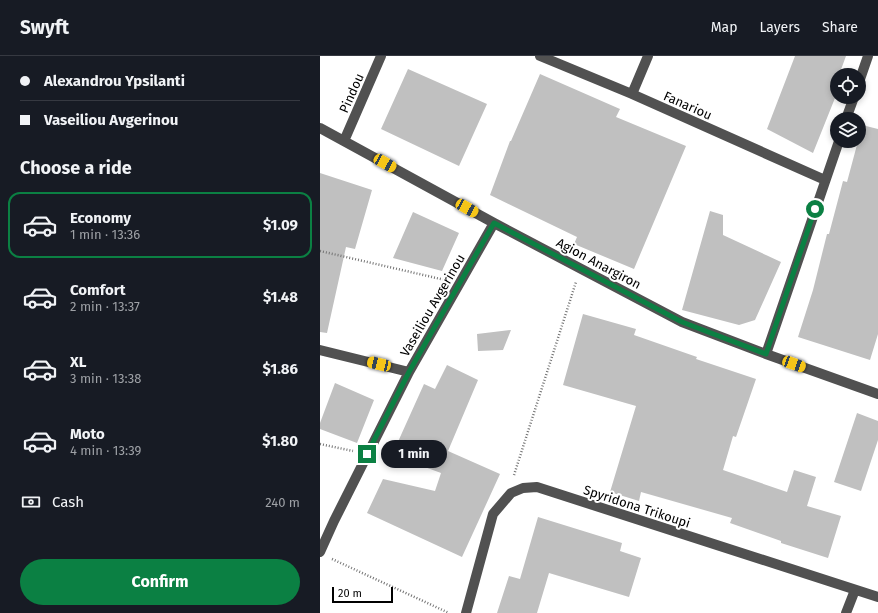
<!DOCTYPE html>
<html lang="en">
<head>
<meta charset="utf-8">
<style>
	body { margin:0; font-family:"Fira Sans",sans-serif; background:#242831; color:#f1f3f6; height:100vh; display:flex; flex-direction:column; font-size:15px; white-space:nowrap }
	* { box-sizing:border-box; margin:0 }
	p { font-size:13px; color:#9ea1a6 }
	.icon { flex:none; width:22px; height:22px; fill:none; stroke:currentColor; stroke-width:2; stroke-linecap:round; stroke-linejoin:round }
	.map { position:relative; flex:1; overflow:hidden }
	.details { display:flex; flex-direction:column; background:#171b24; width:320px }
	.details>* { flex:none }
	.hud { display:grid; align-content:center; height:88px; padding:0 20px; background:#171b24 }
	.tools { position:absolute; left:510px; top:12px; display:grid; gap:8px }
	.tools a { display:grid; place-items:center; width:36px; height:36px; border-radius:50%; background:#171b24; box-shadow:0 2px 6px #0003; font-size:20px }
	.scale { position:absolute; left:12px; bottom:10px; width:61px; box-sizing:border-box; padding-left:4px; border:2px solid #000; border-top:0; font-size:11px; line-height:14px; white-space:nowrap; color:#000; -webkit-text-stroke:3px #fff; paint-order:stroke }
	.end { position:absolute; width:18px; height:18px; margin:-9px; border:5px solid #0b8043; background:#fff; box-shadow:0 0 0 2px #fff }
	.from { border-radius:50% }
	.bubble { position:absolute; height:28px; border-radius:14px; background:#171b24; box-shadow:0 2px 6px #0003; font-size:13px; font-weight:700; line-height:28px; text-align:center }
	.car { position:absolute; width:12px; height:24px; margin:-12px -6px; border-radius:5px; box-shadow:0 0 3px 1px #0007; background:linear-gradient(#f5c518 24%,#345 0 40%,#f5c518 0 76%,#345 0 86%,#f5c518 0) }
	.hud b { display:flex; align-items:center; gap:14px; height:38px; font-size:15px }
	.hud b+b { border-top:1px solid #363941 }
	.hud i { width:10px; height:10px; background:#f1f3f6 }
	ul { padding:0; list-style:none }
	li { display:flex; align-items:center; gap:12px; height:66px; margin:0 8px 6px; padding:0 12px; border:2px solid transparent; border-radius:12px }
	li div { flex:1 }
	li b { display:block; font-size:15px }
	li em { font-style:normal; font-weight:700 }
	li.selected { border-color:#0b8043 }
	li>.icon { width:36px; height:36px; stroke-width:1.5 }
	h2 { padding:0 20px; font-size:18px; line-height:48px }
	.pay { display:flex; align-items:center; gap:10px; height:44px; padding:0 20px; font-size:15px }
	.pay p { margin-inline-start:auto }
	.primary-button { display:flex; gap:8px; margin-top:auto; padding:8px 20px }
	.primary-button a { flex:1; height:46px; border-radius:24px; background:#0b8043; color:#fff; font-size:16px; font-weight:700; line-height:46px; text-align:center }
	header { display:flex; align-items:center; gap:24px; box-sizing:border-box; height:56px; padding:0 20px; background:#171b24; border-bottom:1px solid #363941 }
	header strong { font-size:19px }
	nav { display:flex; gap:22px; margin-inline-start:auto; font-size:14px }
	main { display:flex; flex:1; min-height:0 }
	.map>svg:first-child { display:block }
	.building { fill:#c0c0c0 }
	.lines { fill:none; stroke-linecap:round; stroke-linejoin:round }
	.path { stroke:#737373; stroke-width:2.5; stroke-dasharray:1 2; stroke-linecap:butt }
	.minor { stroke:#515151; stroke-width:10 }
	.route { stroke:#0b8043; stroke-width:5 }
	.labels { text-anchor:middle; stroke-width:4; stroke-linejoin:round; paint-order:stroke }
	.street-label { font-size:13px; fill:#000; stroke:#fff }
</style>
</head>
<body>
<header>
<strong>Swyft</strong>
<nav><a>Map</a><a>Layers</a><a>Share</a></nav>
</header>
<main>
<section class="details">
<div class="hud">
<b><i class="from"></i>Alexandrou Ypsilanti</b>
<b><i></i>Vaseiliou Avgerinou</b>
</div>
<h2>Choose a ride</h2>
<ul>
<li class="selected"><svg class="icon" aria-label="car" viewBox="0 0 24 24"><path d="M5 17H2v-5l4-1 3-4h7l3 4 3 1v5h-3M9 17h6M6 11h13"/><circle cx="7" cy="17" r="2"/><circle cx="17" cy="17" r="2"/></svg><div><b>Economy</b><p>1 min · 13:36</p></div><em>$1.09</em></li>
<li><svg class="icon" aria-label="car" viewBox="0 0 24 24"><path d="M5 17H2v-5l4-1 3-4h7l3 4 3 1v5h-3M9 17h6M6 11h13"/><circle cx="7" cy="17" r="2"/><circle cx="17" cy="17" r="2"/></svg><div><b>Comfort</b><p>2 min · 13:37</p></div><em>$1.48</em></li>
<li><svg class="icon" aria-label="car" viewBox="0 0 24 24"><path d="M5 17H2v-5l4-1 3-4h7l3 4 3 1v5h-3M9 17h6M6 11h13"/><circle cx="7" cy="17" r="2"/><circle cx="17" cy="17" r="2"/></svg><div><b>XL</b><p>3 min · 13:38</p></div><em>$1.86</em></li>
<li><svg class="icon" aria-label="car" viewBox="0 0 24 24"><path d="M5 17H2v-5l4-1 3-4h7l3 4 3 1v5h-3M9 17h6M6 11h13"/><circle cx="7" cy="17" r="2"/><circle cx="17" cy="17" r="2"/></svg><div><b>Moto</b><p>4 min · 13:39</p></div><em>$1.80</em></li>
</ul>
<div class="pay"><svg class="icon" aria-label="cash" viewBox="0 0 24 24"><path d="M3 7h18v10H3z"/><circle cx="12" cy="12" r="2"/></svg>Cash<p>240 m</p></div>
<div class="primary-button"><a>Confirm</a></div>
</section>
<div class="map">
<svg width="558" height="557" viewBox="0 0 558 557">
	<rect width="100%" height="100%" fill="#fff"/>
	<!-- building -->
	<path class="building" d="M475,0H526L519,19H517V37L493,97L447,73Z
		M88,13L167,48L139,110L61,73Z
		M220,18L300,53L296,61L366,90L314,213L254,188L257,181L170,139L190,85H191Z
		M542,69L558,73V278L550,304L478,281L493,234L507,178H509L523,125L527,126L538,85H539Z
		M0,117L52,134L35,193L26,191L7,277L0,276Z
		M390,155L403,159V179L461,206L435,264L419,269L362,254Z
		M93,156L139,177L122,215L73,202Z
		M263,258L316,273L314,279L377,301L376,303L436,323L416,381L413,380L403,414L467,436L474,414L496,421L487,450L521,460L508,502L461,487V485L410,467L412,462L321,436L319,445L290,436L316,350L243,329Z
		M191,274L183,294L158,295L157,278Z
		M127,309L158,324L128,395L180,418L142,501L47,457L63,423L115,435L121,417L72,399L104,328L115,333Z
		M15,327L54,344L37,387L0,373V367Z
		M537,357L558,365V384L541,435L514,426Z
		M218,461L302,487L300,495L321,502L309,541L229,517L217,557H177L189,520L200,523Z"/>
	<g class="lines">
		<!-- path -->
		<path class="path" d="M0,195L125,224
			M0,388L33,395
			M194,419L256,226
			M12,503L129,557"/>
		<!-- minor -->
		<path class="minor" d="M220,0L312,38L505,124
			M539,26L548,0
			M312,38L328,0
			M526,63L534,41
			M0,72L174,167L362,266L446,298L558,338
			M24,85L61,0
			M0,294L89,316
			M446,298L519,85
			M0,496L14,465L89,316L174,167
			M146,557L173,458L191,437L203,432L217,431L558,541
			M526,557L535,534"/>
	</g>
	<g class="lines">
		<!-- route -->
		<path class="route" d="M47,398L89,316L174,167L362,266L446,298L495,153"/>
	</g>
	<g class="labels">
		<!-- street labels -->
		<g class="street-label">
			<text transform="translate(31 37) rotate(-66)" y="5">Pindou</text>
			<text transform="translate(368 49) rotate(24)" y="5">Fanariou</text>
			<text transform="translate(279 207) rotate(28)" y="5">Agion Anargiron</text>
			<text transform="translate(112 249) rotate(-60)" y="5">Vaseiliou Avgerinou</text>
			<text transform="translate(317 450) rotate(18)" y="5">Spyridona Trikoupi</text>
		</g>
	</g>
</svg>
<div class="tools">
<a><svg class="icon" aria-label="locate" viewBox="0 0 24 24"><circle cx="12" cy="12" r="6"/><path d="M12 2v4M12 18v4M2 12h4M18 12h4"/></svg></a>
<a><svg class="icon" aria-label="layers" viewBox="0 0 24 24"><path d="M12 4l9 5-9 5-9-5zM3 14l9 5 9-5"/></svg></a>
</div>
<div class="scale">20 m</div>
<i class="end from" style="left:495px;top:153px"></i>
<i class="end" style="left:47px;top:398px"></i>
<div class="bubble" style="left:61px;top:384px;width:66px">1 min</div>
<i class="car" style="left:65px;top:107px;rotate:119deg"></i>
<i class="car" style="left:147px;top:152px;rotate:119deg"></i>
<i class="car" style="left:59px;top:308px;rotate:283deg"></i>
<i class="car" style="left:474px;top:308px;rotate:110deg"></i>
</div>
</main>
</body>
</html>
